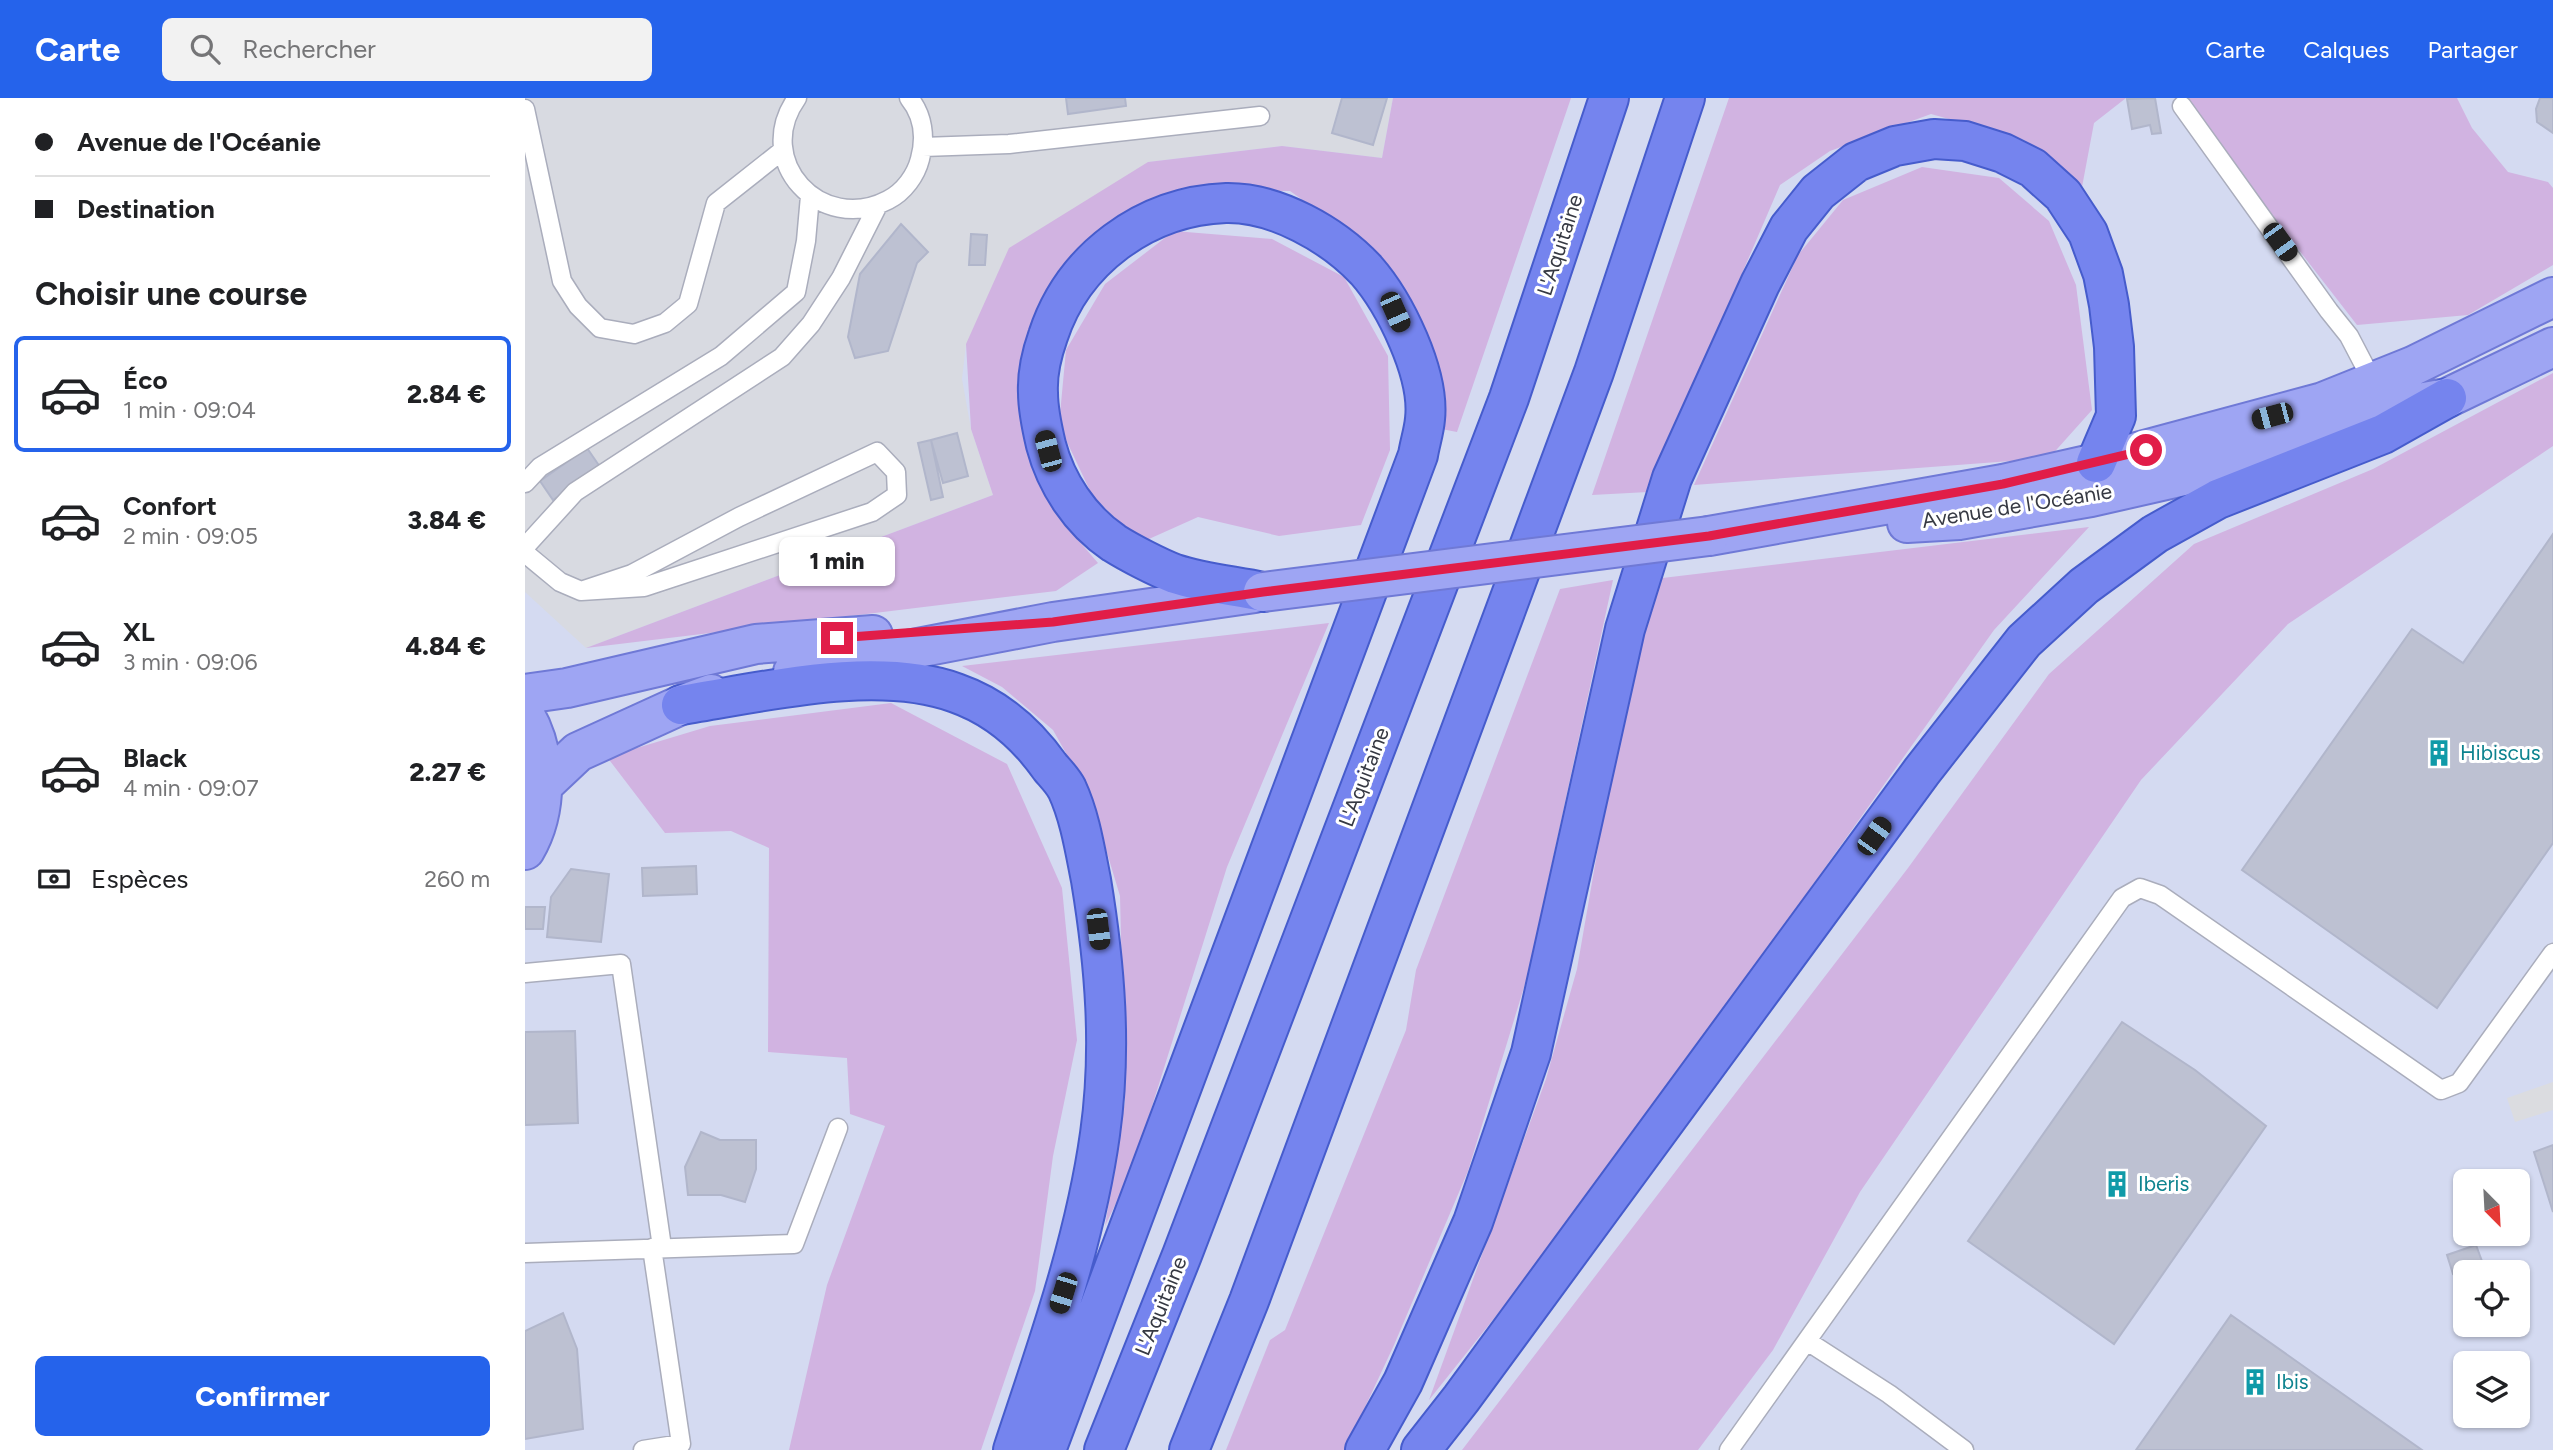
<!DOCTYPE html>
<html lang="fr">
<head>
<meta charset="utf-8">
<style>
	body { margin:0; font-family:Figtree,sans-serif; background:#f2f2f2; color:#202124; height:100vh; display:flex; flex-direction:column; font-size:26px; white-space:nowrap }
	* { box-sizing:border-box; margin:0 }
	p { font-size:23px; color:#757577 }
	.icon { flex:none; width:38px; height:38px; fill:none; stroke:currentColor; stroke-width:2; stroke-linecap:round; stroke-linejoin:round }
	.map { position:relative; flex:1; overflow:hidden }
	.sheet { display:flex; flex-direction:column; background:#fff; width:525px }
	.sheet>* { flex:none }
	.top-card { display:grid; align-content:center; height:154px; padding:0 35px; background:#fff }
	.needle { width:46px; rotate:156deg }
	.tools { position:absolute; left:1928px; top:1071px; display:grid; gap:14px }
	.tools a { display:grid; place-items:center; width:77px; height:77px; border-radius:10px; background:#fff; box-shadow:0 2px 5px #0004; font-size:35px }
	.end { position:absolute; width:32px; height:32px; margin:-16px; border:9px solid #e11d48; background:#fff; box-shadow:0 0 0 4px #fff }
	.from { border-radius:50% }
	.bubble { position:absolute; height:49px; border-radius:10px; background:#fff; box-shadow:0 2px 5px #0004; font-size:23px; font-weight:800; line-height:49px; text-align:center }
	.car { position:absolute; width:21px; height:42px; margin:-21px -10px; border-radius:9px; box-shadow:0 0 5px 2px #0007; background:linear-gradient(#222 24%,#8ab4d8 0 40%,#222 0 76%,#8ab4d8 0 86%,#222 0) }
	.top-card b { display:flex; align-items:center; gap:24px; height:66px; font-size:26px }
	.top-card b+b { border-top:2px solid #e0e0e0 }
	.top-card i { width:18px; height:18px; background:#202124 }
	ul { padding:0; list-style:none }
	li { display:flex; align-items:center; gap:21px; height:116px; margin:0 14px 10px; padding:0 21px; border:4px solid transparent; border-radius:10px }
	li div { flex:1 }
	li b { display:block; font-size:26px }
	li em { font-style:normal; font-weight:800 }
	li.current { border-color:#2563eb }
	li>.icon { width:63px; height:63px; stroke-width:1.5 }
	h2 { padding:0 35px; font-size:32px; line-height:84px }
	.pay { display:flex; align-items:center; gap:18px; height:77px; padding:0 35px; font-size:26px }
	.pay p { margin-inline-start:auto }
	.primary-button { display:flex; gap:14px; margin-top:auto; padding:14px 35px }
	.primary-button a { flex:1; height:80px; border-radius:10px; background:#2563eb; color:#fff; font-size:28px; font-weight:800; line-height:80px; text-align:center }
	header { display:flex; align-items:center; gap:42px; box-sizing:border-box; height:98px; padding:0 35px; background:#2563eb; color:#fff }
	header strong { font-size:33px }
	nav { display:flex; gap:38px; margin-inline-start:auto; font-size:24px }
	.search { width:490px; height:63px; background:#f2f2f2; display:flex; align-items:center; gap:18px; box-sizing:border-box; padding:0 24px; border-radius:10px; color:#757577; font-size:26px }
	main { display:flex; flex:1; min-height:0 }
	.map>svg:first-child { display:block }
	.commercial { fill:#d4daf1; fill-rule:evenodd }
	.industrial { fill:#d8dae1 }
	.green { fill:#d1b3e1 }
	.parking { fill:#dbdce0 }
	.building { fill:#bdc1d2; stroke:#b1b6cb; stroke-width:2 }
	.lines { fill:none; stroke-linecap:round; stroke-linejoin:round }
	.service-casing { stroke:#aaadbc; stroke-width:21 }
	.primary-casing { stroke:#6f79d6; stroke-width:42 }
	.motorway-casing { stroke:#465ccc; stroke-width:42 }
	.service { stroke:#fff; stroke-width:18 }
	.primary { stroke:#9ea5f3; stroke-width:38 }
	.motorway { stroke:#7584ee; stroke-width:38 }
	.primary-bridge-casing { stroke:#6f79d6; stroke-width:42; stroke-linecap:butt }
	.primary-bridge { stroke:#9ea5f3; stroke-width:38 }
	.route { stroke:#e11d48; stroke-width:9 }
	.labels { text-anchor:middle; stroke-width:6; stroke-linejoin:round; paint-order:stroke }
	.street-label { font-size:21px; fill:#363943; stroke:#fff }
	.culture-label { font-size:21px; fill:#0d838f; stroke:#fff; text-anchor:start }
</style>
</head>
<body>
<header>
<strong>Carte</strong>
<div class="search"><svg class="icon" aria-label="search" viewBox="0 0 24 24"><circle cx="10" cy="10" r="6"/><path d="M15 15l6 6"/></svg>Rechercher</div>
<nav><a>Carte</a><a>Calques</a><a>Partager</a></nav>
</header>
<main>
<section class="sheet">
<div class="top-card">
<b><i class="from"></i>Avenue de l'Océanie</b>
<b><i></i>Destination</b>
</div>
<h2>Choisir une course</h2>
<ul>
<li class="current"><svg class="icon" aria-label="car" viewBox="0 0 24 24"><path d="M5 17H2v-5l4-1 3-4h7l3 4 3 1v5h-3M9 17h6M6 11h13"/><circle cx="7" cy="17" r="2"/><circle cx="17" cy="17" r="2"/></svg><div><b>Éco</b><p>1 min · 09:04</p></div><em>2.84 €</em></li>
<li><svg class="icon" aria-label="car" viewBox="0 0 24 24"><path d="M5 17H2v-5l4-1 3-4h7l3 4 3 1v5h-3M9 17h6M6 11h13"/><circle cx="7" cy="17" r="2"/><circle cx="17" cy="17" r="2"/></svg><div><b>Confort</b><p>2 min · 09:05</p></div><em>3.84 €</em></li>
<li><svg class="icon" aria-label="car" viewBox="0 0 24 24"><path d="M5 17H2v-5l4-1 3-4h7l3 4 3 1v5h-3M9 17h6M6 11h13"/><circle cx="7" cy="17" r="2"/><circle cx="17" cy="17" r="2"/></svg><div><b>XL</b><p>3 min · 09:06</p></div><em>4.84 €</em></li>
<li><svg class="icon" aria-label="car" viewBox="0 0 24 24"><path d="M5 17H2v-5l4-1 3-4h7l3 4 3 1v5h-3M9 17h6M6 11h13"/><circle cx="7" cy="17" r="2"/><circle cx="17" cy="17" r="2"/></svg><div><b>Black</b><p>4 min · 09:07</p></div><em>2.27 €</em></li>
</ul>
<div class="pay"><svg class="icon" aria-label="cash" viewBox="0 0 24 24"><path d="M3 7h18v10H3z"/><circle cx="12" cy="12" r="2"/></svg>Espèces<p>260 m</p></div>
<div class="primary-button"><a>Confirmer</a></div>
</section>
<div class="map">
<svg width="2028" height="1352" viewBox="0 0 2028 1352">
	<rect width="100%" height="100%" fill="#e6e8f1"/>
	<!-- commercial -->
	<path class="commercial" d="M0,0H2028V1352H0ZM1941,1083H1993V1136H1941ZM1941,1174H1993V1227H1941ZM1941,1265H1993V1318H1941Z"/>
	<!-- industrial -->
	<path class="industrial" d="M0,0H868L857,60L757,48L623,64L441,246L437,281L446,331L468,397L61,550L0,494Z"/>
	<!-- green -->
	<path class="green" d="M868,0H1046L932,334L911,330L888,210L851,154L765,93L698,92L556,153L517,200L497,277L505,352L535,421L573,465L531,493L61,550L468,397L446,331L441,246L484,150L623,64L757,48L857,60Z
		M1204,0H1601L1569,25L1557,89L1499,42L1406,16L1305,53L1255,87L1123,394L1067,397Z
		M1656,0H1932L1947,30L1983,74L2023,84L2028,90V167L1943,217L1832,227Z
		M1397,69L1474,80L1524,123L1551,187L1567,312L1524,360L1169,387L1273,157L1318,102Z
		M649,133L747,141L819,179L863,258L865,352L836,427L754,438L673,419L615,445L567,397L534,327L541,252L580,186Z
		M2028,275V348L1763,526L1616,682L1335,1094L1248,1252L1173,1352H937L1383,770L1524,576L1669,446L1848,371Z
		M1564,429L1469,532L1065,1100L904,1302L1021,981L1052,871L1093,634L1129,481Z
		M1088,482L1003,876L943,1073L869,1247L820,1352H701L745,1242L760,1232L881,932L891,872L1035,491Z
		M804,525L702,769L607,1072L580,1128L600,1003L595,798L565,698L528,632L477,589L437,568Z
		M366,605L482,666L537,790L552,942L528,1058L510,1193L456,1352H264L302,1187L360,1028L325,1016L322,960L243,954L244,750L206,733L140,735L82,659L185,628Z"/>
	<!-- parking -->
	<path class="parking" d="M2028,984V1012L1990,1024L1982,1000Z"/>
	<!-- building -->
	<path class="building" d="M541,0H600L601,8L543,16Z
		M817,0H862L848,47L807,35Z
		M1630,0L1636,35L1627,36L1625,27L1607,31L1602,1Z
		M2015,0H2028V35L2012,24L2011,11Z
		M376,126L403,154L392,165L363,253L330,260L323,239L335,176Z
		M446,136L462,137L460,167H444Z
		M432,335L443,378L418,385L406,342Z
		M406,342L418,399L406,402L393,345Z
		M62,350L75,369L28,402L15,383Z
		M2028,436V745L1912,910L1717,772L1887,531L1938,565Z
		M171,768L172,796L118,798L117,770Z
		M46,771L84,776L76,844L22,839L26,799Z
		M0,809H20L18,831H0Z
		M1597,924L1670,972L1741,1028L1589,1246L1443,1143Z
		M50,933L53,1025L0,1027V934Z
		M176,1034L195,1042H231V1071L220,1104L196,1097H163L160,1069Z
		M2028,1047V1114L2009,1054Z
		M1951,1147L1958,1166L1928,1176L1922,1157Z
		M38,1215L52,1251L58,1331L0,1341V1233Z
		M1706,1217L1897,1352H1611Z"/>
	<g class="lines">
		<defs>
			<path id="service" d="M272,0C227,63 296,137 363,102C379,94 391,77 395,61C401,39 398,17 384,0
				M1657,8L1804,213L1824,238L1848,284
				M0,11L37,183L53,208L75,230L109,236L140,225L163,206L191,105L258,52
				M398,49L484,46L735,18
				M0,385L15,369L196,258L271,194L281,143L285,98
				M0,449L50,394L257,259L286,226L316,180L353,107
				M0,455L35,484L56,493L119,489L347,414L372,397L371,374L352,354L214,419L107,476L56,493
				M0,875L96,866L137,1149
				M0,1155L269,1146L313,1030
				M1282,1243L1364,1296L1439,1352
				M118,1352L156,1346L127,1150
				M1204,1352L1597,800L1615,790L1635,797L1916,992L1934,985L2028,855"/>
			<path id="primary" d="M1382,425L1434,422L1566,399L1707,367L1804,336L1883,307L1922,300L2028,249
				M1184,438L1478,386L1571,365L1798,304L1888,268L2028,199
				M268,574L528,524L730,495
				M0,596L42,590L231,546L348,537
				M0,617C23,657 23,713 0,752
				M18,687L53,654L156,607L186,596"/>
			<path id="motorway" d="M156,607C239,594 351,566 431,595C471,609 501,635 525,669C531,676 538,683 542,691C555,719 560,752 566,782C580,867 587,951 575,1036C560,1144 522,1249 488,1352
				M521,1352L893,357C895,345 899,333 900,321C905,276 870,205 841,172C808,137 751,104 701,105C620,108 548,161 523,238C517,255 512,276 513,295C513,312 517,330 521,347C531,385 555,422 589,445C605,455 632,469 650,476C677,485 709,488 738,494
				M579,1352L657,1157L984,300L1084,0
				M664,1352L724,1203L1069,274L1160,0
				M840,1352L878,1284L948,1124L1006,955L1100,531L1147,380L1235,186L1264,130L1293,94L1331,64L1370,48L1409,41L1440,43L1478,55L1508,70L1538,97L1563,135L1578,176L1584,207L1589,249L1591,318L1571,365
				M896,1352L936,1301L1397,673L1499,543L1559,488L1630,436L1693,401L1858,336L1922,300"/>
		</defs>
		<!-- service casing -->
		<use href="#service" class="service-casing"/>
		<!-- primary casing -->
		<use href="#primary" class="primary-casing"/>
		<!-- motorway casing -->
		<use href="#motorway" class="motorway-casing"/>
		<!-- service -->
		<use href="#service" class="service"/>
		<!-- primary -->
		<use href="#primary" class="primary"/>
		<!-- motorway -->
		<use href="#motorway" class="motorway"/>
		<defs>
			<path id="primary-bridge" d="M738,494L1184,438"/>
		</defs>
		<!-- primary-bridge casing -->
		<use href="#primary-bridge" class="primary-bridge-casing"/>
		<!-- primary-bridge -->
		<use href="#primary-bridge" class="primary-bridge"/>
	</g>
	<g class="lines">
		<!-- route -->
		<path class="route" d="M312,540L528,524L738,494L1184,438L1478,386L1621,352"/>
	</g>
	<!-- icons -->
	<defs>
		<symbol id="building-bare" viewBox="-9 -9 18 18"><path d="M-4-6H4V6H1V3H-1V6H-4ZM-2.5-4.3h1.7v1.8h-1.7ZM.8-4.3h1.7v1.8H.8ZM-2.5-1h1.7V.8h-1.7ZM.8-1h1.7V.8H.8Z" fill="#0f9aa8" stroke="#fff" stroke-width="2.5" paint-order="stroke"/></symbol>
	</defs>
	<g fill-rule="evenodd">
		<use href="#building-bare" x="1895" y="636" width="38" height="38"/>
		<use href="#building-bare" x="1573" y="1067" width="38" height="38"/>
		<use href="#building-bare" x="1711" y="1265" width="38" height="38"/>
	</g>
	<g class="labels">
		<!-- street labels -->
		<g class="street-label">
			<text transform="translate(1035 147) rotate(-72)" y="7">L'Aquitaine</text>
			<text transform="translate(1492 408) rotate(-9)" y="7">Avenue de l'Océanie</text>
			<text transform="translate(839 679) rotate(-69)" y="7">L'Aquitaine</text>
			<text transform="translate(636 1208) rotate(-68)" y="7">L'Aquitaine</text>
		</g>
		<!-- culture labels -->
		<g class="culture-label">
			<text x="1935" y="662">Hibiscus</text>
			<text x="1613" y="1093">Iberis</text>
			<text x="1751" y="1291">Ibis</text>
		</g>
	</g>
</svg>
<div class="tools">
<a><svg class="needle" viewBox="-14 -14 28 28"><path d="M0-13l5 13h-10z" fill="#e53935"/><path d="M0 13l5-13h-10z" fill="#757577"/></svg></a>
<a><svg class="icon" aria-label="locate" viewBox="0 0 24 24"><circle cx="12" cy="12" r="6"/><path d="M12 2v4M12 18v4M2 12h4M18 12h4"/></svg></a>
<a><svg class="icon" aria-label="layers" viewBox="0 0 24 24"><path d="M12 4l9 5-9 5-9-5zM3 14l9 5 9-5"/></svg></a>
</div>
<i class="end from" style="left:1621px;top:352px"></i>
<i class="end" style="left:312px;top:540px"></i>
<div class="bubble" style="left:254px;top:439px;width:116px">1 min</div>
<i class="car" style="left:1755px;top:144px;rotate:144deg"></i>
<i class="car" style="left:870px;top:214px;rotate:156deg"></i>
<i class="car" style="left:1747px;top:318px;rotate:255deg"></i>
<i class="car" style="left:523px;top:353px;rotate:345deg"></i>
<i class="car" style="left:1349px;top:738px;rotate:36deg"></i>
<i class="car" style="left:573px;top:831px;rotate:173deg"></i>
<i class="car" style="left:538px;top:1195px;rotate:197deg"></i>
</div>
</main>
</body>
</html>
